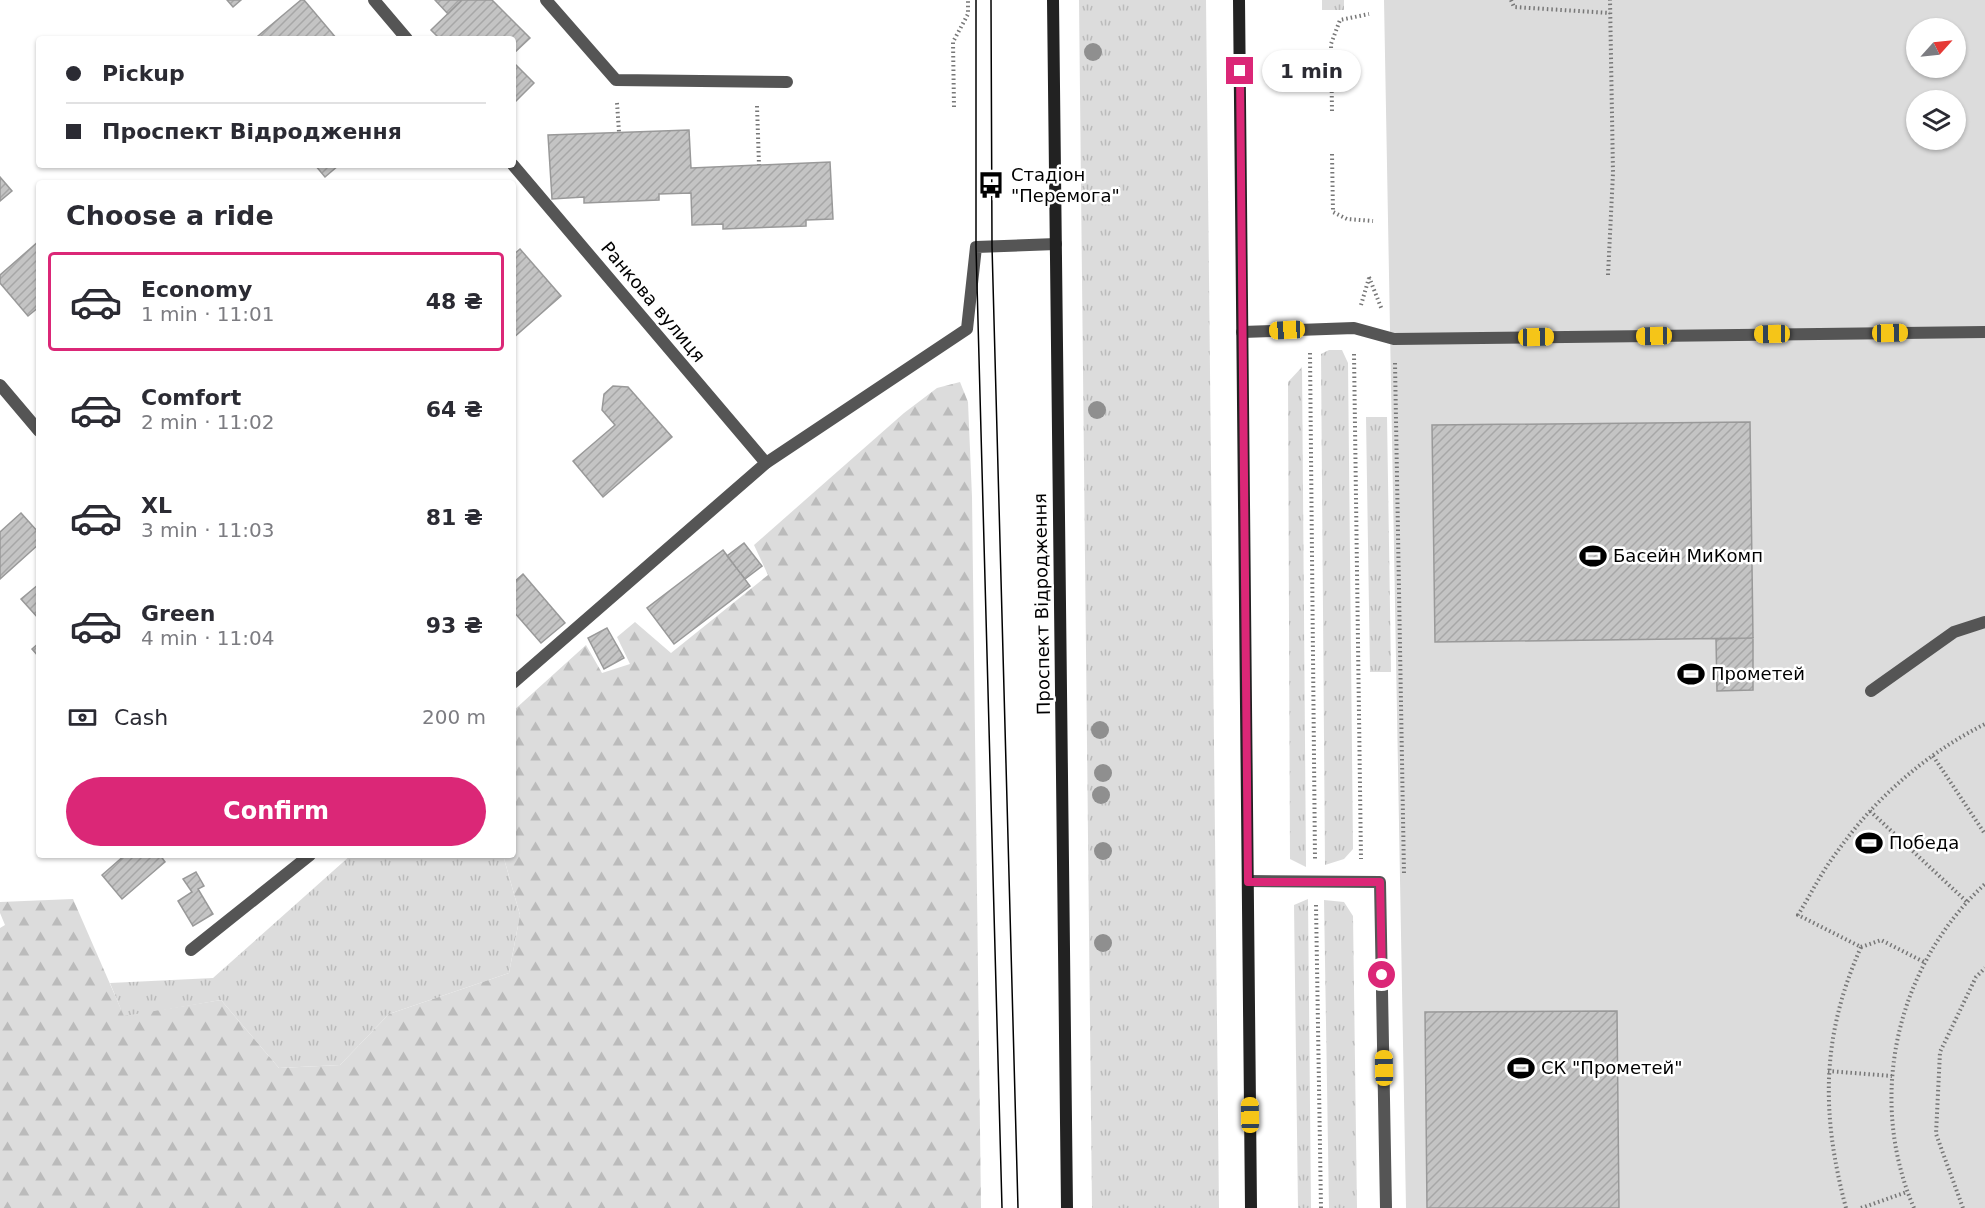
<!DOCTYPE html>
<html lang="en">
<head>
<meta charset="utf-8">
<style>
	body { margin:0; font-family:"DejaVu Sans",sans-serif; background:#f2f2f3; color:#2b2b33; height:100vh; display:flex; flex-direction:column; font-size:22px; white-space:nowrap }
	* { box-sizing:border-box; margin:0 }
	p { font-size:20px; color:#7c7c81 }
	.icon { flex:none; width:33px; height:33px; fill:none; stroke:currentColor; stroke-width:2; stroke-linecap:round; stroke-linejoin:round }
	.map { position:relative; flex:1; overflow:hidden }
	.panel { position:absolute; left:36px; top:180px; width:480px; height:678px; display:flex; flex-direction:column; background:#fff; border-radius:6px; box-shadow:0 2px 4px #0004 }
	.panel>* { flex:none }
	.hud { position:absolute; left:36px; top:36px; width:480px; height:132px; border-radius:6px; box-shadow:0 2px 4px #0004; display:grid; align-content:center; height:132px; padding:0 30px; background:#fff }
	.needle { width:39px; rotate:63deg }
	.buttons { position:absolute; left:1906px; top:18px; display:grid; gap:12px }
	.buttons a { display:grid; place-items:center; width:60px; height:60px; border-radius:50%; background:#fff; box-shadow:0 2px 4px #0004; font-size:30px }
	.end { position:absolute; width:27px; height:27px; margin:-14px; border:8px solid #db2777; background:#fff; box-shadow:0 0 0 3px #fff }
	.from { border-radius:50% }
	.bubble { position:absolute; height:42px; border-radius:21px; background:#fff; box-shadow:0 2px 4px #0004; font-size:20px; font-weight:800; line-height:42px; text-align:center }
	.car { position:absolute; width:18px; height:36px; margin:-18px -9px; border-radius:8px; box-shadow:0 0 4px 2px #0007; background:linear-gradient(#f5c518 24%,#345 0 40%,#f5c518 0 76%,#345 0 86%,#f5c518 0) }
	.hud b { display:flex; align-items:center; gap:21px; height:57px; font-size:22px }
	.hud b+b { border-top:2px solid #e1e1e2 }
	.hud i { width:15px; height:15px; background:#2b2b33 }
	ul { padding:0; list-style:none }
	li { display:flex; align-items:center; gap:18px; height:99px; margin:0 12px 9px; padding:0 18px; border:3px solid transparent; border-radius:6px }
	li div { flex:1 }
	li b { display:block; font-size:22px }
	li em { font-style:normal; font-weight:800 }
	li.selected { border-color:#db2777 }
	li>.icon { width:54px; height:54px; stroke-width:1.5 }
	h2 { padding:0 30px; font-size:27px; line-height:72px }
	.pay { display:flex; align-items:center; gap:15px; height:66px; padding:0 30px; font-size:22px }
	.pay p { margin-inline-start:auto }
	.primary-button { display:flex; gap:12px; margin-top:auto; padding:12px 30px }
	.primary-button a { flex:1; height:69px; border-radius:36px; background:#db2777; color:#fff; font-size:24px; font-weight:800; line-height:69px; text-align:center }
	.map>svg:first-child { display:block }
	.grass { fill:url(#grass-tufts) }
	.forest { fill:url(#forest-firs) }
	.pitch { fill:#dcdcdc; fill-rule:evenodd }
	.building { fill:url(#building-hatch); stroke:#999; stroke-width:1.5 }
	.lines { fill:none; stroke-linecap:round; stroke-linejoin:round }
	.path { stroke:#777; stroke-width:4; stroke-dasharray:1.5 3; stroke-linecap:butt }
	.service { stroke:#555; stroke-width:12 }
	.minor { stroke:#555; stroke-width:12 }
	.secondary { stroke:#222; stroke-width:12 }
	.tram { stroke:#000; stroke-width:1.5 }
	.tree { fill:#8f8f8f }
	.route { stroke:#db2777; stroke-width:8 }
	.labels { text-anchor:middle; stroke-width:5; stroke-linejoin:round; paint-order:stroke }
	.poi-label { font-size:18px; fill:#000; stroke:#fff; text-anchor:start }
	.street-label { font-size:18px; fill:#000; stroke:#fff }
</style>
</head>
<body>
<div class="map">
<svg width="1985" height="1208" viewBox="0 0 1985 1208">
	<defs>
		<pattern id="grass-tufts" width="24" height="20" patternUnits="userSpaceOnUse" patternTransform="scale(1.5)"><rect width="24" height="20" fill="#dcdcdc"/><path d="M3 7l-1-3M5 7V3M7 7l1-3M15 17l-1-3M17 17v-4M19 17l1-3" fill="none" stroke="#bbb"/></pattern>
		<pattern id="forest-firs" width="22" height="20" patternUnits="userSpaceOnUse" patternTransform="scale(1.5)"><rect width="22" height="20" fill="#dcdcdc"/><path d="M5 1l3.5 6h-7zM16 11l3.5 6h-7z" fill="#bbb"/></pattern>
		<pattern id="building-hatch" width="6" height="6" patternUnits="userSpaceOnUse" patternTransform="scale(1.5)"><rect width="6" height="6" fill="#c4c4c4"/><path d="M-1 1l2-2M0 6l6-6M5 7l2-2" fill="none" stroke="#a7a7a7"/></pattern>
	</defs>
	<rect width="100%" height="100%" fill="#fff"/>
	<!-- grass -->
	<path class="grass" d="M1079,0H1206L1219,1208H1092Z
		M1322,0H1344V10H1322Z
		M1329,350H1342L1348,363L1353,849L1344,859L1325,865L1321,354Z
		M1302,367L1306,867L1290,859L1288,382Z
		M1366,417H1387L1391,672H1370Z
		M351,855H503L520,915L509,973L389,1014L340,1065L279,1068L221,1000L124,1017L110,983L213,978Z
		M1308,899L1311,1208H1298L1294,905Z
		M1324,900L1344,902L1353,916L1357,1208H1329Z"/>
	<!-- forest -->
	<path class="forest" d="M960,382L968,402L972,497L981,1208H0V928L5,925L0,913V902L73,899L124,1016L221,1000L279,1068L340,1065L389,1014L509,973L520,915L503,855H513V711L586,645L602,673L630,664L617,637L635,622L671,653L768,575L754,545L904,413L937,388Z"/>
	<!-- pitch -->
	<path class="pitch" d="M1384,0H1985V1208H1406ZM1917,28H1956V68H1917ZM1917,100H1956V140H1917Z"/>
	<!-- building -->
	<path class="building" d="M227,0H241L233,7Z
		M301,0H304L337,39H261L258,36Z
		M435,0H462L448,14Z
		M462,0H492L530,38L513,54V39H440L431,30Z
		M513,62L534,83L513,104Z
		M689,130L691,168L830,162L833,219L806,220V226L723,229V224L692,225L691,193L659,194V200L584,203V197L552,199L548,135Z
		M315,165H339L325,177Z
		M0,177L12,191L0,201Z
		M39,241V307L28,316L0,283V275Z
		M520,249L561,296L513,338V255Z
		M613,386L628,387L672,437L603,497L573,461L615,425L602,410L604,394Z
		M1750,422L1753,638L1435,642L1432,425Z
		M21,513L39,533V544L0,579V532Z
		M744,543L762,566L745,579L727,556Z
		M723,550L750,586L674,644L647,608Z
		M523,574L565,623L541,643L513,611V583Z
		M39,584V619L21,599Z
		M607,628L624,658L604,669L588,638Z
		M1753,638V690L1717,691L1716,639Z
		M39,643V657L32,649Z
		M125,855H160L165,862L122,899L102,875Z
		M196,872L204,886L198,889L213,914L193,926L178,901L192,892L183,879Z
		M1617,1011L1619,1208H1427L1425,1012Z"/>
	<g class="lines">
		<!-- path -->
		<path class="path" d="M1511,0L1514,7L1610,13
			M617,103L619,132
			M757,106L759,165
			M954,107L953,42L968,14V0
			M1332,111L1331,44L1340,20L1369,14
			M1332,154L1333,212L1347,219L1373,221
			M1608,275L1613,173L1610,0
			M1369,277L1382,310
			M1361,305L1369,278
			M1310,353L1315,859
			M1354,354L1361,859
			M1395,363L1404,874
			M1933,756L1985,834
			M1870,811L1967,902
			M1316,905L1321,1208
			M1861,947L1881,940L1924,962
			M1828,1071L1892,1076
			M1846,1208C1821,1114 1821,1037 1861,947L1798,915C1811,894 1822,871 1837,852C1875,798 1927,753 1985,724
			M1861,1208L1907,1192
			M1914,1208C1866,1097 1897,965 1985,884
			M1963,1208L1936,1134L1940,1052L1976,977L1985,968"/>
		<!-- service -->
		<path class="service" d="M546,0L616,80L787,82
			M1242,332L1354,328L1394,339L1985,332
			M513,683L766,463L967,329L976,247L1056,244
			M1871,691L1954,632L1985,622
			M1248,881L1380,882L1386,1208
			M191,950L310,855"/>
		<!-- minor -->
		<path class="minor" d="M374,0L407,39
			M513,165L766,463
			M0,385L39,431"/>
		<!-- secondary -->
		<path class="secondary" d="M1053,0L1067,1208
			M1239,0L1251,1208"/>
		<!-- tram -->
		<path class="tram" d="M976,0V247L1002,1208
			M991,0L992,246L1018,1208"/>
	</g>
	<!-- trees -->
	<g class="tree">
		<circle cx="1093" cy="52" r="9"/>
		<circle cx="1097" cy="410" r="9"/>
		<circle cx="1100" cy="730" r="9"/>
		<circle cx="1103" cy="773" r="9"/>
		<circle cx="1101" cy="795" r="9"/>
		<circle cx="1103" cy="851" r="9"/>
		<circle cx="1103" cy="943" r="9"/>
	</g>
	<g class="lines">
		<!-- route -->
		<path class="route" d="M1240,71L1248,882H1380L1382,975"/>
	</g>
	<!-- icons -->
	<defs>
		<symbol id="bus-bare" viewBox="-9 -9 18 18"><path d="M-5-6H5V4H4V6H2V4H-2V6H-4V4H-5ZM-3.5-4V0h7V-4ZM-3.5 1.2v1.5H-2V1.2ZM2 1.2v1.5H3.5V1.2Z" fill="#000" stroke="#fff" stroke-width="2.5" paint-order="stroke"/></symbol>
		<symbol id="stadium-bare" viewBox="-9 -9 18 18"><path d="M0-5a6.5 5 0 1 0 0 10a6.5 5 0 1 0 0-10ZM-3.5-1.8h7v3.6h-7Z" fill="#000" stroke="#fff" stroke-width="2.5" paint-order="stroke"/></symbol>
	</defs>
	<g fill-rule="evenodd">
		<use href="#bus-bare" x="972" y="166" width="38" height="38"/>
		<use href="#stadium-bare" x="1574" y="537" width="38" height="38"/>
		<use href="#stadium-bare" x="1672" y="655" width="38" height="38"/>
		<use href="#stadium-bare" x="1850" y="824" width="38" height="38"/>
		<use href="#stadium-bare" x="1502" y="1049" width="38" height="38"/>
	</g>
	<g class="labels">
		<!-- poi labels -->
		<g class="poi-label">
			<text x="1011" y="181">Стадіон<tspan x="1011" dy="21">"Перемога"</tspan></text>
			<text x="1613" y="562">Басейн МиКомп</text>
			<text x="1711" y="680">Прометей</text>
			<text x="1889" y="849">Победа</text>
			<text x="1541" y="1074">СК "Прометей"</text>
		</g>
		<!-- street labels -->
		<g class="street-label">
			<text transform="translate(653 302) rotate(50)" y="6">Ранкова вулиця</text>
			<text transform="translate(1042 604) rotate(-91)" y="6">Проспект Відродження</text>
		</g>
	</g>
</svg>
<div class="buttons">
<a><svg class="needle" viewBox="-14 -14 28 28"><path d="M0-13l5 13h-10z" fill="#e53935"/><path d="M0 13l5-13h-10z" fill="#7c7c81"/></svg></a>
<a><svg class="icon" aria-label="layers" viewBox="0 0 24 24"><path d="M12 4l9 5-9 5-9-5zM3 14l9 5 9-5"/></svg></a>
</div>
<i class="end from" style="left:1382px;top:975px"></i>
<i class="end" style="left:1240px;top:71px"></i>
<div class="bubble" style="left:1262px;top:50px;width:99px">1 min</div>
<i class="car" style="left:1287px;top:330px;rotate:267deg"></i>
<i class="car" style="left:1890px;top:333px;rotate:89deg"></i>
<i class="car" style="left:1772px;top:334px;rotate:269deg"></i>
<i class="car" style="left:1654px;top:336px;rotate:269deg"></i>
<i class="car" style="left:1536px;top:337px;rotate:89deg"></i>
<i class="car" style="left:1384px;top:1068px;rotate:359deg"></i>
<i class="car" style="left:1250px;top:1115px;rotate:359deg"></i>
<div class="hud">
<b><i class="from"></i>Pickup</b>
<b><i></i>Проспект Відродження</b>
</div>
<section class="panel">
<h2>Choose a ride</h2>
<ul>
<li class="selected"><svg class="icon" aria-label="car" viewBox="0 0 24 24"><path d="M5 17H2v-5l4-1 3-4h7l3 4 3 1v5h-3M9 17h6M6 11h13"/><circle cx="7" cy="17" r="2"/><circle cx="17" cy="17" r="2"/></svg><div><b>Economy</b><p>1 min · 11:01</p></div><em>48 ₴</em></li>
<li><svg class="icon" aria-label="car" viewBox="0 0 24 24"><path d="M5 17H2v-5l4-1 3-4h7l3 4 3 1v5h-3M9 17h6M6 11h13"/><circle cx="7" cy="17" r="2"/><circle cx="17" cy="17" r="2"/></svg><div><b>Comfort</b><p>2 min · 11:02</p></div><em>64 ₴</em></li>
<li><svg class="icon" aria-label="car" viewBox="0 0 24 24"><path d="M5 17H2v-5l4-1 3-4h7l3 4 3 1v5h-3M9 17h6M6 11h13"/><circle cx="7" cy="17" r="2"/><circle cx="17" cy="17" r="2"/></svg><div><b>XL</b><p>3 min · 11:03</p></div><em>81 ₴</em></li>
<li><svg class="icon" aria-label="car" viewBox="0 0 24 24"><path d="M5 17H2v-5l4-1 3-4h7l3 4 3 1v5h-3M9 17h6M6 11h13"/><circle cx="7" cy="17" r="2"/><circle cx="17" cy="17" r="2"/></svg><div><b>Green</b><p>4 min · 11:04</p></div><em>93 ₴</em></li>
</ul>
<div class="pay"><svg class="icon" aria-label="cash" viewBox="0 0 24 24"><path d="M3 7h18v10H3z"/><circle cx="12" cy="12" r="2"/></svg>Cash<p>200 m</p></div>
<div class="primary-button"><a>Confirm</a></div>
</section>
</div>
</body>
</html>
